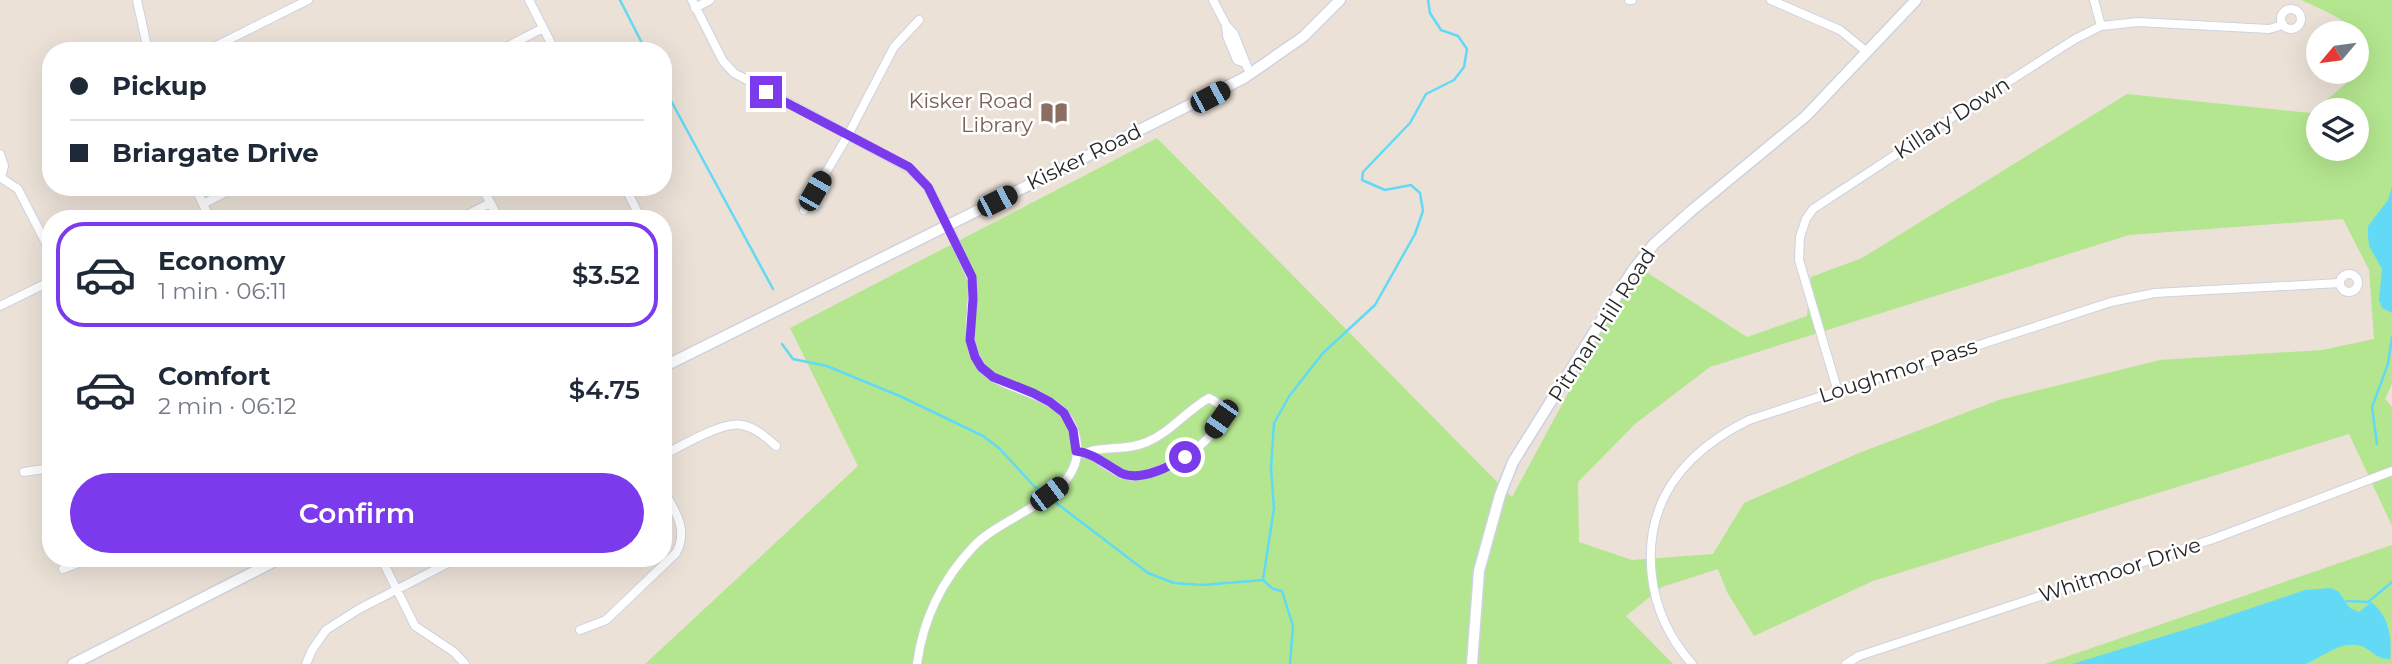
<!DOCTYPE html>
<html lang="en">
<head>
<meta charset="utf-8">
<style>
	body { margin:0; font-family:Montserrat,sans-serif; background:#f2f2f3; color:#1f2937; height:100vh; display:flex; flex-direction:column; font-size:26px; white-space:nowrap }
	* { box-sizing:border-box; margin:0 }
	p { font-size:23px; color:#747a83 }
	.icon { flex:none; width:38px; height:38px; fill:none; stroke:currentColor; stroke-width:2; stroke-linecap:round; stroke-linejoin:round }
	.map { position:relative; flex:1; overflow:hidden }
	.sheet { position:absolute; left:42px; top:210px; width:630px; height:357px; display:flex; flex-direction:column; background:#fff; border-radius:28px; box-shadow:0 7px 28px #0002 }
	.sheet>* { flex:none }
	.banner { position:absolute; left:42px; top:42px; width:630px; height:154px; border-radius:28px; box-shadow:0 7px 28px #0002; display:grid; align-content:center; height:154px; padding:0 28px; background:#fff }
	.needle { width:46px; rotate:241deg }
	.buttons { position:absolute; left:2306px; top:21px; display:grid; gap:14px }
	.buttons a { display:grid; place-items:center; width:63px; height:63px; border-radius:50%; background:#fff; box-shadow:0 7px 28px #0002; font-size:35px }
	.end { position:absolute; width:32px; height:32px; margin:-16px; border:9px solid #7c3aed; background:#fff; box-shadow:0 0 0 4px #fff }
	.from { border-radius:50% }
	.car { position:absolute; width:21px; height:42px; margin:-21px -10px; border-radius:9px; box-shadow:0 0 5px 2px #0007; background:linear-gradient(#222 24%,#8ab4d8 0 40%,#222 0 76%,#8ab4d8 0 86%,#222 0) }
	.banner b { display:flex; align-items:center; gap:24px; height:66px; font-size:26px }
	.banner b+b { border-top:2px solid #e0e1e3 }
	.banner i { width:18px; height:18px; background:#1f2937 }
	ul { padding:12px 0 0; list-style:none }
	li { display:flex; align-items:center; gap:21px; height:105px; margin:0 14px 10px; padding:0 14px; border:4px solid transparent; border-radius:28px }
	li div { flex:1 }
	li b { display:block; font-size:26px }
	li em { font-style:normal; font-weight:600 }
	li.selected { border-color:#7c3aed }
	li>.icon { width:63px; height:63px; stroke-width:1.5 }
	.primary-button { display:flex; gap:14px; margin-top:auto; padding:14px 28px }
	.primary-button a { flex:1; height:80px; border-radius:42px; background:#7c3aed; color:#fff; font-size:28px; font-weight:600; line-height:80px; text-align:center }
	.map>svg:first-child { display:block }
	.green { fill:#b4e68f; fill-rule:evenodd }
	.water { fill:#62daf5 }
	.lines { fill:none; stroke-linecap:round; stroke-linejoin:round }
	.stream { stroke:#62daf5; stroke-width:2.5 }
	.street-casing { stroke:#cdd2e2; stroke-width:10 }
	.secondary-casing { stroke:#cdd2e2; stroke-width:13 }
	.street { stroke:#fff; stroke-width:8 }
	.secondary { stroke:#fff; stroke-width:10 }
	.route { stroke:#7c3aed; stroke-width:9 }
	.labels { text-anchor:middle; stroke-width:5; stroke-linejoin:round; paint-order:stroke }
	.education-label { font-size:21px; fill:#785e54; stroke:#fff; text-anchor:end }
	.street-label { font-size:21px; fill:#272727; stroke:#fff }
</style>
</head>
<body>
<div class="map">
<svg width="2392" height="664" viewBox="0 0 2392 664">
	<rect width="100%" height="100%" fill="#ebe1d7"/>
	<!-- green -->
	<path class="green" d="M2301,0H2392V384L2385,399L2392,407V526L2349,434L1873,581L1754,636L1727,592L1718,569L1662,587L1626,616L1673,664H645L858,466L790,328L1157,138L1512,497L1637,266L1747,337L1807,316L1811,277L1862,258L2127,94L2311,113C2321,104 2355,78 2360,69C2378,28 2328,13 2301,0ZM2319,110H2357V149H2319ZM2343,219L2369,270L2374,339L2322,350L2160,360L1999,400L1859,453L1744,503L1713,554L1632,560L1579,542L1578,482L1635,424L1710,367L2129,235Z
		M2392,545V664H2045Z"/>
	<!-- water -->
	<path class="water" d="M2392,186V313L2382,308L2379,300L2382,269L2369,246L2368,236V226L2388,200Z
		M2331,588L2339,592L2350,608L2359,612L2371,602C2389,616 2392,636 2390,659C2374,659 2373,650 2361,646C2339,640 2323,658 2305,664H2072L2207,623L2305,590Z"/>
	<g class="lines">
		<!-- stream -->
		<path class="stream" d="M620,0L646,51
			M663,86L773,289
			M782,344L793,359L827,366L902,397L983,436L999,448L1034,486L1148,573L1174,583L1202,585L1263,580L1273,589L1282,591L1293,626L1290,664
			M2377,444L2372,407L2388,364L2392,337
			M1263,580L1274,508L1271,468L1274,423L1290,395L1323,353L1375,305L1415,234L1423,211L1420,193L1411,185L1385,190L1362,180L1363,172L1410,123L1426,94L1454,80L1464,67L1467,49L1458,36L1441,30L1430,13L1428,0
			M2347,601L2368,602L2392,582"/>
		<defs>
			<path id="street" d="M137,0L148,51
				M529,0L555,51
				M692,0L723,61L734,73L909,168C915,174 922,180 927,186C933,194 971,274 972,282C974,306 965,333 975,356C993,401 1071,381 1077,445C1082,498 1003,514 973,547C942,580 923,619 917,664
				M1213,0L1226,25L1234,34L1250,74
				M1629,0H1632
				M1771,0L1840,30L1867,52
				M2094,0L2101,26
				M695,8L710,0
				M2281 19a10 10 0 1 1 20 0a10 10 0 1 1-20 0Z
				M1226,25L1227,36L1237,60L1245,63
				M206,51L308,0
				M499,51L543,28
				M0,154L4,166L1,177
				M0,177L18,189L51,253
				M195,187L210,219
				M482,187L499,219
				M625,187L641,219
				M203,204L236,187
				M804,210L848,135L894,47L919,20
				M459,219L490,203
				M2340 283a9 9 0 1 1 18 0a9 9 0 1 1-18 0Z
				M0,306L51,281
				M1838,392L1799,260L1800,237L1806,219L1813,209L1956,115L2075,39L2101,26L2138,22L2269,29L2283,25
				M1076,451C1097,453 1110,473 1130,476C1158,479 1230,437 1221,405L1209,398C1187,410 1171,432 1147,442C1126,451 1106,446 1088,452
				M663,455C682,446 722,421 742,425C756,428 766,437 776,446
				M24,472L51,468
				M381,558L415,626L454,652L465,664
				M63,569L92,558
				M580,630L606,620L676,553C689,530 675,510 663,490
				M306,664L312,650L326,630L359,609L458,558
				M1692,664C1670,639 1656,610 1652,577C1643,502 1684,452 1749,420L2111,302L2155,293L2340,283
				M1846,664L1859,656L2213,539L2392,471"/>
			<path id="secondary" d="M663,367L1244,78L1303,37L1340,0
				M73,664L281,558
				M1472,664L1479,571L1500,495L1513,462L1633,270L1654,244L1691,211L1806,116L1916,0"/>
		</defs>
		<!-- street casing -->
		<use href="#street" class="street-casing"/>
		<!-- secondary casing -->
		<use href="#secondary" class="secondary-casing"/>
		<!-- street -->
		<use href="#street" class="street"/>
		<!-- secondary -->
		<use href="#secondary" class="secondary"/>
	</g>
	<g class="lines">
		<!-- route -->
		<path class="route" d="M766,92L909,167L928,187L972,277L973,299L970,340L975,357L981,367L993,377L1033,393L1050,402L1064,413L1073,430L1076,451C1094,453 1106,465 1121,473C1140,482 1169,467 1185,457"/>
	</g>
	<!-- icons -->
	<defs>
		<symbol id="library-bare" viewBox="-9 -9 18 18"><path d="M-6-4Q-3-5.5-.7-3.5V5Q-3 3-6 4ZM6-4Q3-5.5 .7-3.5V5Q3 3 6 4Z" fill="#8d6e63" stroke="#fff" stroke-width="2.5" paint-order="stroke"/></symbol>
	</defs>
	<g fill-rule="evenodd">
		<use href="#library-bare" x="1035" y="94" width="38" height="38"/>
	</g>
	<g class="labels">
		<!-- education labels -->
		<g class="education-label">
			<text x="1033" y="108">Kisker Road<tspan x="1033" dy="24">Library</tspan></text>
		</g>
		<!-- street labels -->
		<g class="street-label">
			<text transform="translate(1952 118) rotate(-33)" y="7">Killary Down</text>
			<text transform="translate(1084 157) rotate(-26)" y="7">Kisker Road</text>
			<text transform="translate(1602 325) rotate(-57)" y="7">Pitman Hill Road</text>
			<text transform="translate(1898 371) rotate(-18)" y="7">Loughmor Pass</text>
			<text transform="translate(2120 570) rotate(-18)" y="7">Whitmoor Drive</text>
		</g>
	</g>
</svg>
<div class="buttons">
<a><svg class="needle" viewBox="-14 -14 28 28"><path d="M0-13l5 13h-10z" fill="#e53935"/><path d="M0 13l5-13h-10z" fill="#747a83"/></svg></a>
<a><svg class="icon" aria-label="layers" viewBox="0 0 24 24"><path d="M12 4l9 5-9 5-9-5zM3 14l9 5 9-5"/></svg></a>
</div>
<i class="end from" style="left:1185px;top:457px"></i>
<i class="end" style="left:766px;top:92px"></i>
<i class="car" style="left:1210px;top:97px;rotate:62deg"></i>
<i class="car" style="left:815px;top:191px;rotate:30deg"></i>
<i class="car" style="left:997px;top:201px;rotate:63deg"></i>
<i class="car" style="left:1221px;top:419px;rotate:215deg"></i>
<i class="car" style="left:1049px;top:494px;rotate:53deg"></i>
<div class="banner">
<b><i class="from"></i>Pickup</b>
<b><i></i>Briargate Drive</b>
</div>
<section class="sheet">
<ul>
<li class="selected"><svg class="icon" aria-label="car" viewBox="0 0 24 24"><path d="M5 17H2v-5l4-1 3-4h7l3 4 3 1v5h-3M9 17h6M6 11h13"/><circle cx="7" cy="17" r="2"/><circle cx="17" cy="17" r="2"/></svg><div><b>Economy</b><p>1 min · 06:11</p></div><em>$3.52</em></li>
<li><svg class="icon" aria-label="car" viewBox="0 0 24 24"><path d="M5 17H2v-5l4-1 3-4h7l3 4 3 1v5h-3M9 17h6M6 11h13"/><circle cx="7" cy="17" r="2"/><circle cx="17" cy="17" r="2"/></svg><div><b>Comfort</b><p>2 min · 06:12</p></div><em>$4.75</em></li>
</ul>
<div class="primary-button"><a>Confirm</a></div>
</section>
</div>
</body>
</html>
